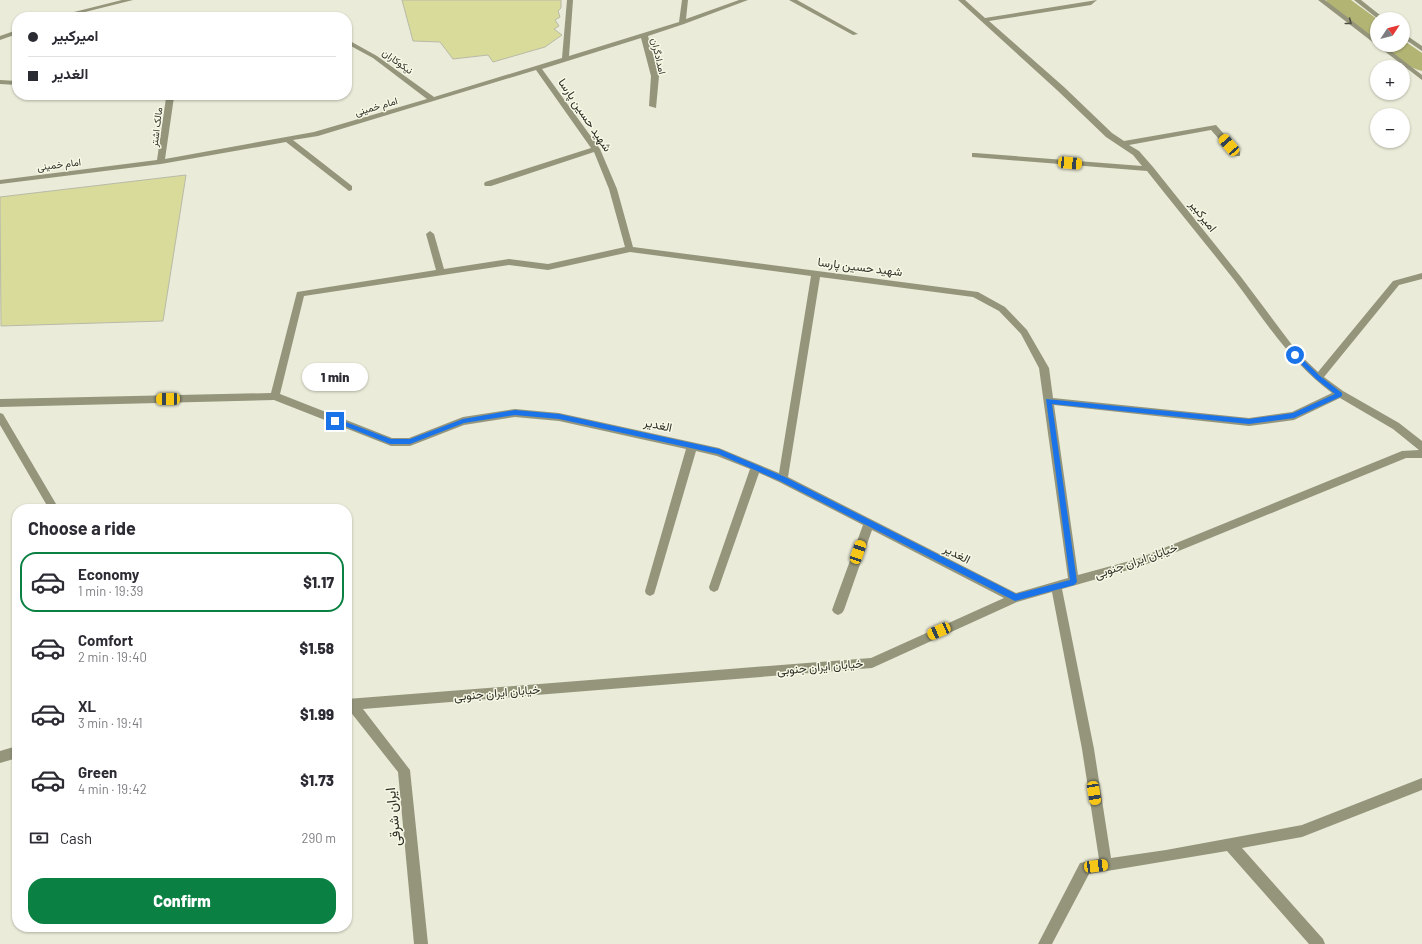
<!DOCTYPE html>
<html lang="en">
<head>
<meta charset="utf-8">
<style>
	body { margin:0; font-family:Barlow,Vazirmatn,sans-serif; background:#f7f7f7; color:#2b2b33; height:100vh; display:flex; flex-direction:column; font-size:15px; white-space:nowrap }
	* { box-sizing:border-box; margin:0 }
	p { font-size:13px; color:#7c7c81 }
	.icon { flex:none; width:22px; height:22px; fill:none; stroke:currentColor; stroke-width:2; stroke-linecap:round; stroke-linejoin:round }
	.map { position:relative; flex:1; overflow:hidden }
	.side { position:absolute; left:12px; top:504px; width:340px; height:428px; display:flex; flex-direction:column; background:#fff; border-radius:16px; box-shadow:0 1px 3px #0004 }
	.side>* { flex:none }
	.hud { position:absolute; left:12px; top:12px; width:340px; height:88px; border-radius:16px; box-shadow:0 1px 3px #0004; display:grid; align-content:center; height:88px; padding:0 16px; background:#fff }
	.needle { width:26px; rotate:54deg }
	.fabs { position:absolute; left:1370px; top:12px; display:grid; gap:8px }
	.fabs a { display:grid; place-items:center; width:40px; height:40px; border-radius:50%; background:#fff; box-shadow:0 1px 3px #0004; font-size:20px }
	.end { position:absolute; width:18px; height:18px; margin:-9px; border:5px solid #1a73e8; background:#fff; box-shadow:0 0 0 2px #fff }
	.from { border-radius:50% }
	.bubble { position:absolute; height:28px; border-radius:14px; background:#fff; box-shadow:0 1px 3px #0004; font-size:13px; font-weight:800; line-height:28px; text-align:center }
	.car { position:absolute; width:12px; height:24px; margin:-12px -6px; border-radius:5px; box-shadow:0 0 3px 1px #0007; background:linear-gradient(#f5c518 24%,#345 0 40%,#f5c518 0 76%,#345 0 86%,#f5c518 0) }
	.hud b { display:flex; align-items:center; gap:14px; height:38px; font-size:15px }
	.hud b+b { border-top:1px solid #e1e1e2 }
	.hud i { width:10px; height:10px; background:#2b2b33 }
	ul { padding:0; list-style:none }
	li { display:flex; align-items:center; gap:12px; height:60px; margin:0 8px 6px; padding:0 8px; border:2px solid transparent; border-radius:16px }
	li div { flex:1 }
	li b { display:block; font-size:15px }
	li em { font-style:normal; font-weight:800 }
	li.current { border-color:#0b8043 }
	li>.icon { width:36px; height:36px; stroke-width:1.5 }
	h2 { padding:0 16px; font-size:18px; line-height:48px }
	.pay { display:flex; align-items:center; gap:10px; height:44px; padding:0 16px; font-size:15px }
	.pay p { margin-inline-start:auto }
	.button { display:flex; gap:8px; margin-top:auto; padding:8px 16px }
	.button a { flex:1; height:46px; border-radius:16px; background:#0b8043; color:#fff; font-size:16px; font-weight:800; line-height:46px; text-align:center }
	.map>svg:first-child { display:block }
	.lines { fill:none; stroke-linecap:round; stroke-linejoin:round }
	.canal { fill:#b2b474; fill-rule:evenodd }
	.building { fill:#d8db9a; stroke:#b9baa8 }
	.minor { fill:#94957b; fill-rule:evenodd }
	.oneway { stroke:#4d4e41 }
	.route { fill:#1a73e8 }
	.labels { text-anchor:middle; stroke-width:3; stroke-linejoin:round; paint-order:stroke }
	.far-street-label { font-size:10px; fill:#2f3028; stroke:#f7f8e5 }
	.street-label { font-size:12px; fill:#2f3028; stroke:#f7f8e5 }
	.near-street-label { font-size:14px; fill:#2f3028; stroke:#f7f8e5 }
</style>
</head>
<body>
<div class="map">
<svg width="1422" height="944" viewBox="0 0 1422 944">
	<rect width="100%" height="100%" fill="#eaebd8"/>
	<g class="lines">
		<!-- canal -->
		<path class="canal" d="M1326,0H1351L1377,19V37L1369,35L1329,5Z
			M1403,40L1422,53V71C1409,68 1392,56 1384,45H1403Z"/>
	</g>
	<!-- building -->
	<path class="building" d="M402,0H561V8L558,11L560,17L555,20L559,26L554,29L562,35L545,47L493,62L488,55L453,59L440,42L413,41Z
		M186,175L163,321L1,326L0,197Z"/>
	<g class="lines">
		<!-- minor -->
		<path class="minor" d="M122,0H133L65,17H54Z
			M567,0H573L569,56L679,22L682,0H688L686,19L739,0H748L684,24L648,36L659,76L656,108L649,106L651,76L641,38L542,69L600,149L617,189L633,247L978,292L1005,307L1027,330L1049,368L1053,398L1249,418L1292,412L1332,393C1290,362 1266,322 1235,281C1206,244 1176,208 1147,171L972,157V153H975L1142,166L1133,155L1106,137L1058,91L958,0H965L985,18L1097,0L1091,5L989,21L1064,87L1112,133L1124,141L1216,125L1240,152V156H1234L1211,130L1129,145L1139,151L1153,167L1241,277L1298,353L1318,372L1393,281L1422,273V279L1399,285L1324,377L1343,391L1399,423L1422,441V458H1406L1142,566L1062,589L1094,749L1111,858L1166,850L1302,825L1422,778V790L1302,837L1242,848L1323,939L1325,944H1309L1227,851L1089,874L1052,944H1038L1080,863L1099,859L1082,749L1052,592L1017,602L872,668L363,709L410,770L428,944H414L398,772L349,710L347,711V699L871,658L1004,598L872,530L844,610L842,613L838,615L834,613L832,610L863,525L779,482L759,473L719,587L718,590L714,592L710,590L709,587L750,469L717,456L696,451L655,591L654,594L650,596L646,594L645,591L686,449L559,421L515,417L464,425L410,446H391L274,400L0,407V399L271,393L297,292L436,270L426,234L430,231L434,234L444,269L509,259L548,264L625,247L609,189L594,152L491,186H485L484,184L485,182L591,148L536,70L318,136L293,140L352,186V190L349,191L286,142L161,164L0,184V180L157,160L166,98L163,95H172L174,97L165,159L314,132L427,99L373,58L349,45L347,46V42L350,41L377,56L434,97L562,58ZM630,252L811,276L779,473L719,448L559,413L515,409L463,417L409,438H392L280,394L304,296L509,265L548,270ZM820,277L973,297L999,311L1021,334L1039,368L1068,578L1016,593L788,477ZM1340,398L1393,429L1419,450L1402,451L1137,559L1078,575L1054,405L1249,426L1294,420Z
			M789,0H797L858,34L853,35Z
			M1318,0H1325L1377,40V45H1383L1422,75V80Z
			M1354,0H1361L1385,19H1378Z
			M17,30V34L0,40V36Z
			M1403,33L1422,46V51L1403,38Z
			M0,80L17,81V85L0,84Z
			M0,413L3,414L59,509H49L0,425Z
			M17,746V758L0,763V751Z"/>
	</g>
	<!-- one-way arrows -->
	<defs><path id="oneway-chevron" d="M-2-3.5L2.5 0L-2 3.5" fill="none" stroke-width="1.6" stroke-linecap="round" stroke-linejoin="round"/></defs>
	<use class="oneway" href="#oneway-chevron" transform="translate(1349 22) rotate(38)"/>
	<!-- route -->
	<path class="route" d="M1295,352L1320,376L1342,393V396L1294,418L1249,424L1052,404L1077,582L1074,585L1015,601L780,481L718,454L559,419L515,415L464,423L410,444H390L332,421L335,418L391,439H410L463,419L515,410L559,414L719,449L785,477L1016,594L1070,580L1046,399L1249,419L1293,413L1335,394L1316,379L1292,355Z"/>
	<g class="labels">
		<!-- far-street labels -->
		<g class="far-street-label">
			<text transform="translate(659 56) rotate(77)" y="4">امدادگران</text>
			<text transform="translate(398 61) rotate(36)" y="4">نیکوکاران</text>
			<text transform="translate(376 106) rotate(-16)" y="4">امام خمینی</text>
			<text transform="translate(156 127) rotate(-83)" y="4">مالک اشتر</text>
			<text transform="translate(59 164) rotate(-7)" y="4">امام خمینی</text>
		</g>
		<!-- street labels -->
		<g class="street-label">
			<text transform="translate(585 115) rotate(56)" y="4">شهید حسین پارسا</text>
			<text transform="translate(1203 216) rotate(52)" y="4">امیرکبیر</text>
			<text transform="translate(860 267) rotate(7)" y="4">شهید حسین پارسا</text>
			<text transform="translate(658 425) rotate(12)" y="4">الغدیر</text>
			<text transform="translate(957 554) rotate(27)" y="4">الغدیر</text>
			<text transform="translate(1136 561) rotate(-19)" y="4">خیابان ایران جنوبی</text>
			<text transform="translate(820 667) rotate(-5)" y="4">خیابان ایران جنوبی</text>
			<text transform="translate(497 693) rotate(-5)" y="4">خیابان ایران جنوبی</text>
		</g>
		<!-- near-street labels -->
		<g class="near-street-label">
			<text transform="translate(393 817) rotate(-96)" y="5">ایران شرقی</text>
		</g>
	</g>
</svg>
<div class="fabs">
<a><svg class="needle" viewBox="-14 -14 28 28"><path d="M0-13l5 13h-10z" fill="#e53935"/><path d="M0 13l5-13h-10z" fill="#7c7c81"/></svg></a>
<a>+</a>
<a>−</a>
</div>
<i class="end from" style="left:1295px;top:355px"></i>
<i class="end" style="left:335px;top:421px"></i>
<div class="bubble" style="left:302px;top:363px;width:66px">1 min</div>
<i class="car" style="left:1229px;top:145px;rotate:319deg"></i>
<i class="car" style="left:1070px;top:163px;rotate:95deg"></i>
<i class="car" style="left:168px;top:399px;rotate:269deg"></i>
<i class="car" style="left:858px;top:552px;rotate:19deg"></i>
<i class="car" style="left:939px;top:631px;rotate:246deg"></i>
<i class="car" style="left:1094px;top:793px;rotate:171deg"></i>
<i class="car" style="left:1096px;top:866px;rotate:83deg"></i>
<div class="hud">
<b><i class="from"></i>امیرکبیر</b>
<b><i></i>الغدیر</b>
</div>
<section class="side">
<h2>Choose a ride</h2>
<ul>
<li class="current"><svg class="icon" aria-label="car" viewBox="0 0 24 24"><path d="M5 17H2v-5l4-1 3-4h7l3 4 3 1v5h-3M9 17h6M6 11h13"/><circle cx="7" cy="17" r="2"/><circle cx="17" cy="17" r="2"/></svg><div><b>Economy</b><p>1 min · 19:39</p></div><em>$1.17</em></li>
<li><svg class="icon" aria-label="car" viewBox="0 0 24 24"><path d="M5 17H2v-5l4-1 3-4h7l3 4 3 1v5h-3M9 17h6M6 11h13"/><circle cx="7" cy="17" r="2"/><circle cx="17" cy="17" r="2"/></svg><div><b>Comfort</b><p>2 min · 19:40</p></div><em>$1.58</em></li>
<li><svg class="icon" aria-label="car" viewBox="0 0 24 24"><path d="M5 17H2v-5l4-1 3-4h7l3 4 3 1v5h-3M9 17h6M6 11h13"/><circle cx="7" cy="17" r="2"/><circle cx="17" cy="17" r="2"/></svg><div><b>XL</b><p>3 min · 19:41</p></div><em>$1.99</em></li>
<li><svg class="icon" aria-label="car" viewBox="0 0 24 24"><path d="M5 17H2v-5l4-1 3-4h7l3 4 3 1v5h-3M9 17h6M6 11h13"/><circle cx="7" cy="17" r="2"/><circle cx="17" cy="17" r="2"/></svg><div><b>Green</b><p>4 min · 19:42</p></div><em>$1.73</em></li>
</ul>
<div class="pay"><svg class="icon" aria-label="cash" viewBox="0 0 24 24"><path d="M3 7h18v10H3z"/><circle cx="12" cy="12" r="2"/></svg>Cash<p>290 m</p></div>
<div class="button"><a>Confirm</a></div>
</section>
</div>
</body>
</html>
